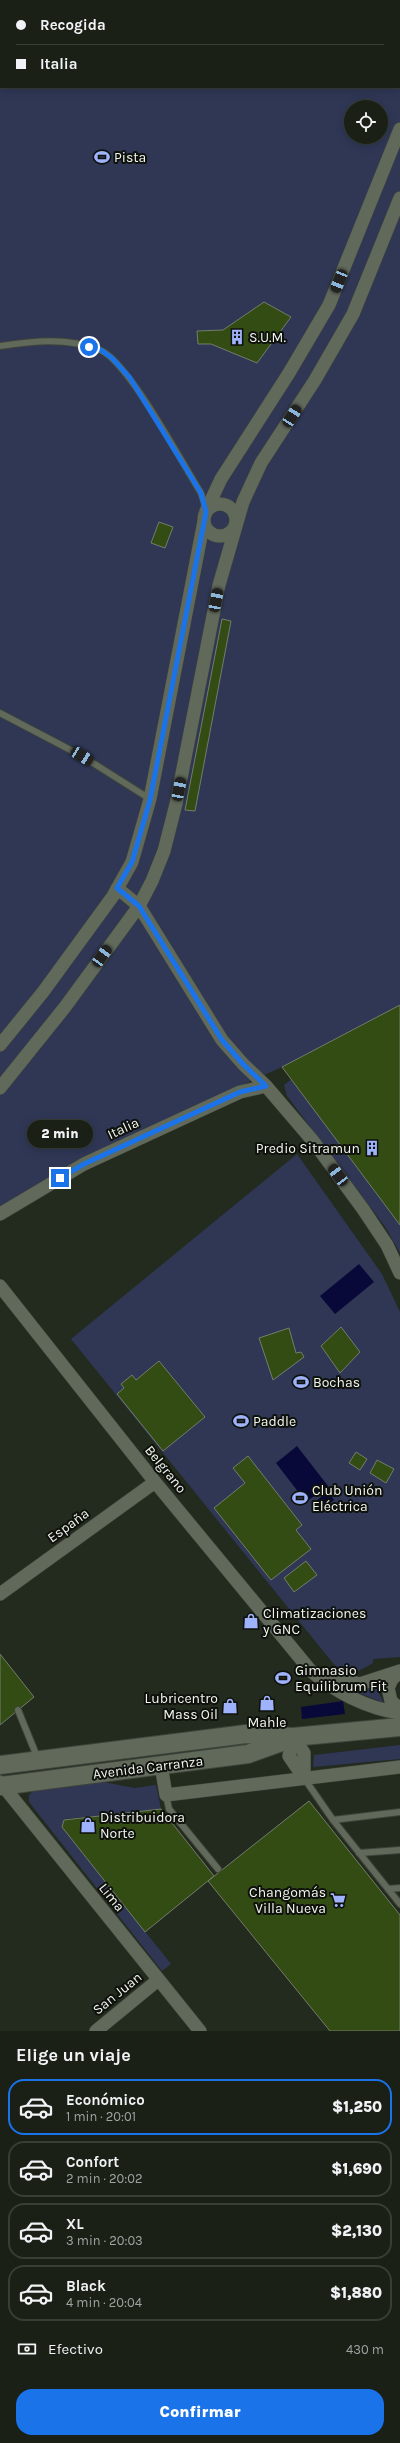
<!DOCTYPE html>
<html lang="es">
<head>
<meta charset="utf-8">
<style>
	body { margin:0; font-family:Karla,sans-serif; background:#23281f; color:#f1f3f6; height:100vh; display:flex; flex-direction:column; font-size:15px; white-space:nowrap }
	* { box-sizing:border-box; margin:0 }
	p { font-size:13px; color:#9fa3a1 }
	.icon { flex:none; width:22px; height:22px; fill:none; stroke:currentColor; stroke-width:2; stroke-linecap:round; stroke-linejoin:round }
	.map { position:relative; height:2031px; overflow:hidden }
	.details { display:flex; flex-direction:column; background:#1a2016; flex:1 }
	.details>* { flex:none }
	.banner { position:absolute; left:0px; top:0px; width:400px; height:88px; box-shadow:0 2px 10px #0003,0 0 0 1px #383e35; display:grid; align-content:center; height:88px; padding:0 16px; background:#1a2016 }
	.buttons { position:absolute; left:344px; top:100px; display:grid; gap:8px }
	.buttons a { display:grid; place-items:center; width:44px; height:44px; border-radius:50%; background:#1a2016; box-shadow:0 2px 10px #0003,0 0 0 1px #383e35; font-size:20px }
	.end { position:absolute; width:18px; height:18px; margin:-9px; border:5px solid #1a73e8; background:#fff; box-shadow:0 0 0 2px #fff }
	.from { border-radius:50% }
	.bubble { position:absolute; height:28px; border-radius:14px; background:#1a2016; box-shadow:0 2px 10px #0003,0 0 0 1px #383e35; font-size:13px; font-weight:800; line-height:28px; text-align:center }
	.car { position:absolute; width:12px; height:24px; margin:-12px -6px; border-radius:5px; box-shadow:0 0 3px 1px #0007; background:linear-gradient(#222 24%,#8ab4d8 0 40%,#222 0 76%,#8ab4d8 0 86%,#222 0) }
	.banner b { display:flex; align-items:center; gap:14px; height:38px; font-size:15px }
	.banner b+b { border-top:1px solid #383e35 }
	.banner i { width:10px; height:10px; background:#f1f3f6 }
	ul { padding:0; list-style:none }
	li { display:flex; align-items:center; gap:12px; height:56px; margin:0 8px 6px; padding:0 8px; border:2px solid #383e35; border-radius:16px }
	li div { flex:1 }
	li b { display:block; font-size:15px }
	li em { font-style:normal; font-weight:800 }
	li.current { border-color:#1a73e8 }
	li>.icon { width:36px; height:36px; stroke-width:1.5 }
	h2 { padding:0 16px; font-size:18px; line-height:48px }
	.pay { display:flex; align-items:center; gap:10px; height:44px; padding:0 16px; font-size:15px }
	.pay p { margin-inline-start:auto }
	.action { display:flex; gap:8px; margin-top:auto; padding:8px 16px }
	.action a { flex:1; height:46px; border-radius:16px; background:#1a73e8; color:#fff; font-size:16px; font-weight:800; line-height:46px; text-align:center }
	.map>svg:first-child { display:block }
	.green { fill:#2f3755; fill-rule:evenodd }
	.water { fill:#080938 }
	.building { fill:#324c13; stroke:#747c6d }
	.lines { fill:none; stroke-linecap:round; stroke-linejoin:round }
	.service-casing { stroke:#3f443a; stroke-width:8 }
	.minor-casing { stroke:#3f443a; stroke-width:14 }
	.secondary-casing { stroke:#3f443a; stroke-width:20 }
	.service { stroke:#61695b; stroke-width:6 }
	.minor { stroke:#61695b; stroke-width:13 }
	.secondary { stroke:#61695b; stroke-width:18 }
	.route { stroke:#1a73e8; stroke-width:5 }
	.labels { text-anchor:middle; stroke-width:4; stroke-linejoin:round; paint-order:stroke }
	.poi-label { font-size:14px; fill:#f1f6ee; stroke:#0e110c; text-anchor:start }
	.street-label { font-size:14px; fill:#f1f6ee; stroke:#0e110c }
</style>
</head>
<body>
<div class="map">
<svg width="400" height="2031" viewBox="0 0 400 2031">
	<rect width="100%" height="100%" fill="#232a1e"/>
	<!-- green -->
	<path class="green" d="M0,0H400V1005L282,1067L84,1157L0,1207ZM1,1H399V87H1ZM351,107H381V137H351Z
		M292,1079L400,1225V1253L386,1228L287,1096L284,1085Z
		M297,1154L382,1274L400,1312V1657L373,1659V1663L355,1673L336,1666L332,1662L71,1339Z
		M379,1682L378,1692L384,1703L344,1687Z
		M400,1745V1759L313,1767L314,1755Z
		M103,1782L135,1788L156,1785L161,1809L64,1819L62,1827L171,1964L162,1971L29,1802V1795L34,1790Z"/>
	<!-- water -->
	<path class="water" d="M359,1264L374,1282L335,1314L320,1296Z
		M297,1446L328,1486L306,1502L276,1463Z
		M328,1492L334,1500L320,1511L313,1503Z
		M343,1701L345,1714L302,1719L301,1707Z"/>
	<!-- building -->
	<path class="building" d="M264,302L291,317L257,363L211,344H198L197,331L223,330Z
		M159,522L173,527L165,548L151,543Z
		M222,619L231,621L195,811L185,810Z
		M400,1005V1225L282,1067Z
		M341,1327L360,1352L340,1373L321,1346Z
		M289,1328L296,1353L301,1352L304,1357L273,1380L259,1338Z
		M159,1361L205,1417L163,1451L117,1394L124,1388L121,1384L132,1375L136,1380Z
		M356,1452L367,1459L360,1470L349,1463Z
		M248,1456L302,1525L296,1530L311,1549L271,1580L214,1508L245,1483L233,1468Z
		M377,1460L394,1469L386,1483L370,1473Z
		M306,1561L317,1575L294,1592L284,1578Z
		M0,1654L34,1697L0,1725Z
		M309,1801L400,1915V2031H330L208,1881Z
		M161,1809L214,1876L145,1932L62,1827L64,1820Z"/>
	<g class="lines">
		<defs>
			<path id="service" d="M0,346C32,341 68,337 100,350C128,361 182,463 201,493L206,509
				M0,713L82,756L150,799
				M18,1710L38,1759
				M304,1778L333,1820L400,1904
				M166,1795L169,1809L218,1869
				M333,1820L400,1812
				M359,1853L400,1850
				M388,1889L400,1888"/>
			<path id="minor" d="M204 520a16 16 0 1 1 32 0a16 16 0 1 1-32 0Z
				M206,511L221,479L289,373L329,305L400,129
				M117,888L139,906L222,1040L243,1064L266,1086L313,1141L363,1209L387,1245L400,1273
				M0,1045L43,992L113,896L132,862L150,799L204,521
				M0,1088L65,1007L139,906L152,881L164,851L176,804L219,585L243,502L261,463L315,380L353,314L400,198
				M0,1214L84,1164L240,1092L266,1086
				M0,1286L155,1482L310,1670C333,1691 368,1709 400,1713
				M0,1594L155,1482
				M400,1672L392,1679L388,1688L391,1701L400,1709
				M323,1675L360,1684L400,1671
				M293,1737L289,1756L304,1778
				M293,1737L304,1753V1778
				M161,1765L166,1795L400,1767
				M0,1782L200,2031
				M96,2031L158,1980"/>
			<path id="secondary" d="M0,1765L246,1734L293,1737L400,1727
				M0,1786L248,1754L287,1740"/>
		</defs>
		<!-- service casing -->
		<use href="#service" class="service-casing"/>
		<!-- minor casing -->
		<use href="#minor" class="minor-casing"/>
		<!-- secondary casing -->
		<use href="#secondary" class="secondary-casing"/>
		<!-- service -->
		<use href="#service" class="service"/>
		<!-- minor -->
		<use href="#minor" class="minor"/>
		<!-- secondary -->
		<use href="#secondary" class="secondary"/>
	</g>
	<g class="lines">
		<!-- route -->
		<path class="route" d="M60,1178L84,1164L240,1092L266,1086L243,1064L222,1040L139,906L117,888L132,862L150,800L206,512L201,493L130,378L112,358L101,350L89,347"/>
	</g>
	<!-- icons -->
	<defs>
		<symbol id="stadium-bare" viewBox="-9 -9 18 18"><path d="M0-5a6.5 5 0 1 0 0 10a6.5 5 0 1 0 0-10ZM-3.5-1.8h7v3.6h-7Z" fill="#9fb3fd" stroke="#0e110c" stroke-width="2.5" paint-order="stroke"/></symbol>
		<symbol id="building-bare" viewBox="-9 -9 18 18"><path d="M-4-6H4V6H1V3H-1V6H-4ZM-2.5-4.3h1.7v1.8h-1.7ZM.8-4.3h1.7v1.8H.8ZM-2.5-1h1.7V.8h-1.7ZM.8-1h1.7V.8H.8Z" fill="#9fb3fd" stroke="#0e110c" stroke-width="2.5" paint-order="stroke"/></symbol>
		<symbol id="shop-bare" viewBox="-9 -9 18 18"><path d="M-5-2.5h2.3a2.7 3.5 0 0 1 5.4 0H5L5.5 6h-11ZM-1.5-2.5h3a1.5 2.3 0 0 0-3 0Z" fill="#9fb3fd" stroke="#0e110c" stroke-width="2.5" paint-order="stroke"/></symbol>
		<symbol id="supermarket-bare" viewBox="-9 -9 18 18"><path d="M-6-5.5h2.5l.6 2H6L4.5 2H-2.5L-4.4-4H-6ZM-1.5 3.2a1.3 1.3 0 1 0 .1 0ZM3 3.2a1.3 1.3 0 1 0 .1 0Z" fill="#9fb3fd" stroke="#0e110c" stroke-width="2.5" paint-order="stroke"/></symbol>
	</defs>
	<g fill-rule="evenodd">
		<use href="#stadium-bare" x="91" y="146" width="22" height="22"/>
		<use href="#building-bare" x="226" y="326" width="22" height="22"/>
		<use href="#building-bare" x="361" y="1137" width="22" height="22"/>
		<use href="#stadium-bare" x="290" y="1371" width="22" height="22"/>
		<use href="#stadium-bare" x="230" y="1410" width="22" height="22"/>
		<use href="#stadium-bare" x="289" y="1487" width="22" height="22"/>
		<use href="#shop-bare" x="240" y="1610" width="22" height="22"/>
		<use href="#stadium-bare" x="272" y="1667" width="22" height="22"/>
		<use href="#shop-bare" x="256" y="1692" width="22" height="22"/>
		<use href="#shop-bare" x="219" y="1695" width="22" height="22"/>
		<use href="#shop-bare" x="77" y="1814" width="22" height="22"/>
		<use href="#supermarket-bare" x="327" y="1889" width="22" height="22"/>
	</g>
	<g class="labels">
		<!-- poi labels -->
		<g class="poi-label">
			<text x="114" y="162">Pista</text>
			<text x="249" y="342">S.U.M.</text>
			<text x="360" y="1153" text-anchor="end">Predio Sitramun</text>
			<text x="313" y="1387">Bochas</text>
			<text x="253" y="1426">Paddle</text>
			<text x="312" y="1495">Club Unión<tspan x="312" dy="16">Eléctrica</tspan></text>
			<text x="263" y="1618">Climatizaciones<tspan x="263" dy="16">y GNC</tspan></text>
			<text x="295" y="1675">Gimnasio<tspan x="295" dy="16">Equilibrum Fit</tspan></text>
			<text x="218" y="1703" text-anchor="end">Lubricentro<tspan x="218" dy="16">Mass Oil</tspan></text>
			<text x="267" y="1727" text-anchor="middle">Mahle</text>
			<text x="100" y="1822">Distribuidora<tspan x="100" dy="16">Norte</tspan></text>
			<text x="326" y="1897" text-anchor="end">Changomás<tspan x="326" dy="16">Villa Nueva</tspan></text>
		</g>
		<!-- street labels -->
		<g class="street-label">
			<text transform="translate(123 1128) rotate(-25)" y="5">Italia</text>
			<text transform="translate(166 1469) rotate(51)" y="5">Belgrano</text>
			<text transform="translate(68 1525) rotate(-36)" y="5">España</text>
			<text transform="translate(148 1767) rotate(-7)" y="5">Avenida Carranza</text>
			<text transform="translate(112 1897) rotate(51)" y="5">Lima</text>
			<text transform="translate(117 1993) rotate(-39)" y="5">San Juan</text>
		</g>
	</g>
</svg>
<div class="buttons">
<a><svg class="icon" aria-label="locate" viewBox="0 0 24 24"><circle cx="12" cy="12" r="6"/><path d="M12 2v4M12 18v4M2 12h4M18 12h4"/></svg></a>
</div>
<i class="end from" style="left:89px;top:347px"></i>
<i class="end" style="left:60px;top:1178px"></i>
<div class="bubble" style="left:27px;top:1120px;width:66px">2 min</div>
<i class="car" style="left:339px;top:281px;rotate:202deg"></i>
<i class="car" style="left:292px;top:416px;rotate:33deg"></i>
<i class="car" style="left:216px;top:600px;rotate:11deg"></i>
<i class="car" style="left:82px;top:756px;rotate:122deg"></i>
<i class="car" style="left:179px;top:789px;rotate:11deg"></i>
<i class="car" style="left:102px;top:956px;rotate:36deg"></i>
<i class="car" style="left:338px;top:1175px;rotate:323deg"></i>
<div class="banner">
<b><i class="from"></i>Recogida</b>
<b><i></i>Italia</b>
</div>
</div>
<section class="details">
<h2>Elige un viaje</h2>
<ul>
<li class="current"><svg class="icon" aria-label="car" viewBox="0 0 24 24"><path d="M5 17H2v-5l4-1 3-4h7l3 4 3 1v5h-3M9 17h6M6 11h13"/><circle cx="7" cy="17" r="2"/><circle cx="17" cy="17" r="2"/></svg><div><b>Económico</b><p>1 min · 20:01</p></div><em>$1,250</em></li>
<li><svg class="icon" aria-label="car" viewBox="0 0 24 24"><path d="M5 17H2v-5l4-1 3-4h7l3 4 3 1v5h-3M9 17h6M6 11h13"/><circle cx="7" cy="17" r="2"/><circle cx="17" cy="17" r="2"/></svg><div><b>Confort</b><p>2 min · 20:02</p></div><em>$1,690</em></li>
<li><svg class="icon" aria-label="car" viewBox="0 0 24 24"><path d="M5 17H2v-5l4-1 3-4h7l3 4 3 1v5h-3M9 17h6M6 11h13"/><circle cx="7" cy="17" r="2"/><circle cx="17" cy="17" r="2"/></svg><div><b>XL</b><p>3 min · 20:03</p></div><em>$2,130</em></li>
<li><svg class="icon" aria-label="car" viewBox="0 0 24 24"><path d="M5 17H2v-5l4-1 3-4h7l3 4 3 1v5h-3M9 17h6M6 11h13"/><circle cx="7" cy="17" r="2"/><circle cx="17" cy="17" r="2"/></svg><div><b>Black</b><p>4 min · 20:04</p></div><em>$1,880</em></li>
</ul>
<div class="pay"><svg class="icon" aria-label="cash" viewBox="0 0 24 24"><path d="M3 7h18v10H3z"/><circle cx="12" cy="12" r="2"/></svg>Efectivo<p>430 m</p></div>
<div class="action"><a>Confirmar</a></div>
</section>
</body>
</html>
